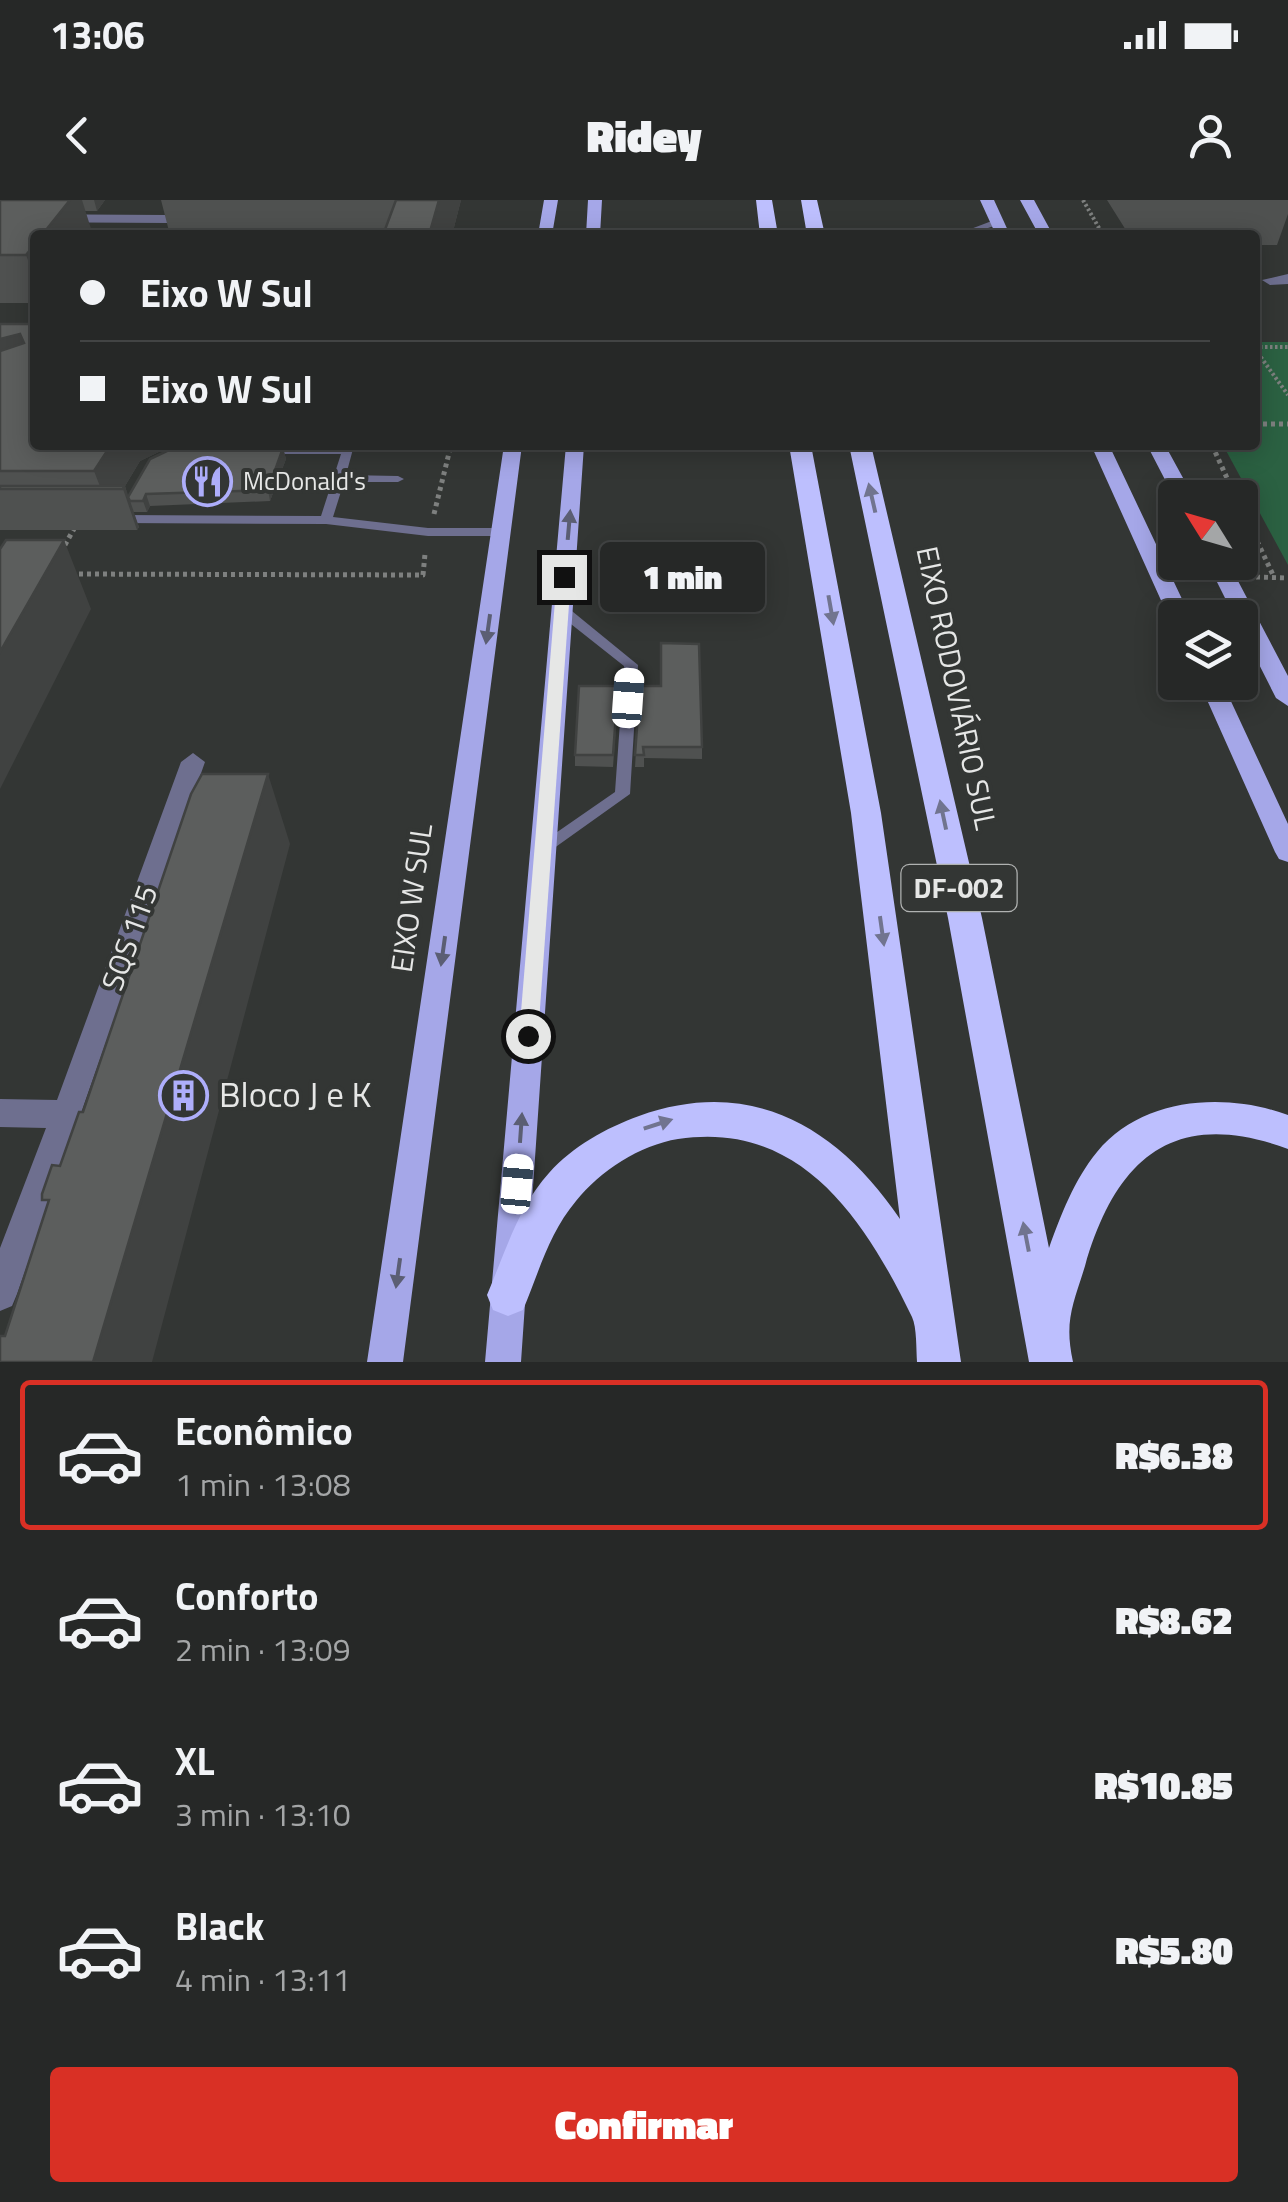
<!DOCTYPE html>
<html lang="pt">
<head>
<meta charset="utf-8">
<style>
	body { margin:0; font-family:"Titillium Web",sans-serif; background:#323433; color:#f1f3f6; height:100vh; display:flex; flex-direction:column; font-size:38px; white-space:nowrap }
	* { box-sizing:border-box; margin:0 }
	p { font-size:32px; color:#a4a6a7 }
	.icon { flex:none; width:55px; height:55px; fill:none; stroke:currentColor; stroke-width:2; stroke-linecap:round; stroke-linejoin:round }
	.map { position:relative; height:1162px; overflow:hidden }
	.side { display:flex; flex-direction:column; background:#262827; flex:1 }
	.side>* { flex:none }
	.guide { position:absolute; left:30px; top:30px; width:1230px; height:220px; border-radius:10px; box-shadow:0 5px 25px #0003,0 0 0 2px #424444; display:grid; align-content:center; height:220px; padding:0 50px; background:#262827 }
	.needle { width:65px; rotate:307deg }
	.buttons { position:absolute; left:1158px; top:280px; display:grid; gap:20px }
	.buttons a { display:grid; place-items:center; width:100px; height:100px; border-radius:10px; background:#262827; box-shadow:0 5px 25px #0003,0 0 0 2px #424444; font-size:50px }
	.end { position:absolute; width:45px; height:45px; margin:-22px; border:12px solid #e6e7e6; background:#111; box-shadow:0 0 0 5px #111 }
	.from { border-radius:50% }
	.bubble { position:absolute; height:70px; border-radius:10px; background:#262827; box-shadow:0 5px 25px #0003,0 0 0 2px #424444; font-size:32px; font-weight:800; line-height:70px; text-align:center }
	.car { position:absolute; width:30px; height:60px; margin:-30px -15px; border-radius:12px; box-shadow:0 0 8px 2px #0007; background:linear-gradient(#fff 24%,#345 0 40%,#fff 0 76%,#345 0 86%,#fff 0) }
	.guide b { display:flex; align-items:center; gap:35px; height:95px; font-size:38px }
	.guide b+b { border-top:2px solid #424444 }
	.guide i { width:25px; height:25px; background:#f1f3f6 }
	ul { padding:18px 0 0; list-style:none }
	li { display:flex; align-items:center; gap:30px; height:150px; margin:0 20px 15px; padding:0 30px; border:5px solid transparent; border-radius:10px }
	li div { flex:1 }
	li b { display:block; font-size:38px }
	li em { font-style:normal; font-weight:800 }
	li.active { border-color:#d93025 }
	li>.icon { width:90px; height:90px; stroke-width:1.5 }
	.primary-button { display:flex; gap:20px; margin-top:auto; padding:20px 50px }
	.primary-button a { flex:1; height:115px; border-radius:10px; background:#d93025; color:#fff; font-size:40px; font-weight:800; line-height:115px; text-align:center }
	.status { display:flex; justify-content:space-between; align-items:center; height:70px; padding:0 50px; background:#262827; direction:ltr }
	.status svg { height:28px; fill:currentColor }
	header { display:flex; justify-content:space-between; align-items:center; height:130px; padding:0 50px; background:#262827; font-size:45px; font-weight:800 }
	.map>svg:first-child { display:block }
	.green { fill:#2b6142 }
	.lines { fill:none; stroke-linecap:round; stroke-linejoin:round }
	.path-far1 { stroke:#7e807f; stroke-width:4; stroke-dasharray:2.5 2.5; stroke-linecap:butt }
	.path { stroke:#7e807f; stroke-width:5; stroke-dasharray:4 4; stroke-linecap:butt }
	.lane { fill:#6e6f8f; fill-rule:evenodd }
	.street { fill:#6e6f8f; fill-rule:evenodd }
	.primary { fill:#a5a7e8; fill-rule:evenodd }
	.highway { fill:#bdbffe; fill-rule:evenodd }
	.wall { fill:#4f5150 }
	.shaded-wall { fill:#404241 }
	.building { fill:#5c5e5d; stroke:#404241; stroke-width:2.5 }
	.oneway { fill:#71748f }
	.oneway2 { fill:#5b5e73 }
	.route { fill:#e6e7e6 }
	.labels { text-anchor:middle; stroke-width:8; stroke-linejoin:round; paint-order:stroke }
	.far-poi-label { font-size:25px; fill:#e6e7e6; stroke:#333634; text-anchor:start }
	.shield { fill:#333634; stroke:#b0b2b1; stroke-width:2.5 }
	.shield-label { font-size:28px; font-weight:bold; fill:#e6e7e6 }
	.street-label { font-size:30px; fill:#e6e7e6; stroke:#333634 }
	.near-poi-label { font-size:35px; fill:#e6e7e6; stroke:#333634; text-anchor:start }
</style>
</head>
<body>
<div class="status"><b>13:06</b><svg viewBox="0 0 49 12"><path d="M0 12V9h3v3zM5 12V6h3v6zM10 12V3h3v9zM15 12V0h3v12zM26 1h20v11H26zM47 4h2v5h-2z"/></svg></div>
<header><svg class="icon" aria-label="back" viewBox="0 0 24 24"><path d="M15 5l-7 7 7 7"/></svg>Ridey<svg class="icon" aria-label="person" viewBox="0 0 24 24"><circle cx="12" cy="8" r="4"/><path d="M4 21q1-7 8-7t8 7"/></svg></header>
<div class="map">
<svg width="1288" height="1162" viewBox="0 0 1288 1162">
	<rect width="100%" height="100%" fill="#333634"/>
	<!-- green -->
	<path class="green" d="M1255,142H1288V365L1223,245H1255Z"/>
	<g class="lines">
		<!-- path-far1 -->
		<path class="path-far1" d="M1083,0L1103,35
			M1255,147H1288
			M1255,149L1288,195"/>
		<!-- path -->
		<path class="path" d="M1255,224H1288
			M1212,245L1236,298
			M1240,305L1274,377
			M434,314L451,245
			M61,352L75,327
			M71,374L423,375L425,354
			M1256,377L1288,378"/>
		<!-- lane -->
		<path class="lane" d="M997,19L1001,22L1000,24L967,35H955Z
			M343,245L413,246L407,249H353L346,275L398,276L404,279L398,282H344L333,317L428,328H501L507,332L501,336H428L326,324L119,323L113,319L119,315L321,316L341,254H266L260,251L266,248H343Z
			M562,406L567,407L638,465L630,594L543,656L537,654L535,650L537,646L615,592L624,466L557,413L555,410Z"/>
		<!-- street -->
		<path class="street" d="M0,14L167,15L174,19L167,23L0,22Z
			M1288,74V84L1270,85L1262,80Z
			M193,553L205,562L17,1094L12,1106L0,1111V1048L46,928L0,927V899L57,900L181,562Z"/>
		<!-- primary -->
		<path class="primary" d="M544,0H558L552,35H538Z
			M588,0H602L600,35H586Z
			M980,0H994L1010,35H996Z
			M1020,0H1034L1053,35H1039Z
			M504,245H522L403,1162H367Z
			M566,245H584L521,1162H485Z
			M1091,245H1109L1191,418H1175V424L1169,418Z
			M1147,245H1165L1194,298L1175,299Z
			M1207,362H1228L1288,476V506L1276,498L1240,427V418H1235Z
			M1199,482H1222L1288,624V662L1279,659L1275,652Z"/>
		<!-- highway -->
		<path class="highway" d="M756,0H772L778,35H760Z
			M801,0H817L825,35H807Z
			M789,245H811L881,613L961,1162H917C916,1149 917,1128 912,1117C865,1020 801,920 678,939C640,945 600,971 576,1001C549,1033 539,1072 523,1110L508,1116L493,1110L487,1095C505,1053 518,1007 549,973C573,946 606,928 639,916C751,876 837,926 900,1019L851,613Z
			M849,245H871L982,718L1049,1048C1061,1015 1074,980 1097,952C1142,897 1225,892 1288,915V949C1174,907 1116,958 1085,1066C1073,1105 1064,1121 1073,1162H1029L948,718Z"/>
	</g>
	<!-- wall -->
	<path class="wall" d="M0,0H105L97,11H85L35,35V103H0Z
		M161,0H461L452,35H170Z
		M1107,0H1288V14L1277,45H1255V35H1129Z
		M0,124L35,245H289L167,248L140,261L125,286L128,297L283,248L286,259L270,301L150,306L147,312H133L139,327L137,330H0Z
		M640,486L702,547V559L644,558V567H635Z
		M618,498L613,567L575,566V555Z"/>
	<!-- shaded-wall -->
	<path class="shaded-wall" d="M67,0H82L93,35H42Z
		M94,0H105L97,11Z
		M439,0H461L452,35H429Z
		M35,44V79L26,55Z
		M20,134L34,172L0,182V139Z
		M111,245H167V248L140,261L125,286L139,327L137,330L123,289H101L94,271Z
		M283,248L286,259L270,301L268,290Z
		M146,294L150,306L147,312L143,301Z
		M64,340L91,409L0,589V452Z
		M268,574L290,644L152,1162H93Z"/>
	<!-- building -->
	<path class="building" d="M0,0H70L42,35H35V44L26,55H0Z
		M396,0H439L429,35H383Z
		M0,124H35V245H111L94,271H0V151L24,143L20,134L0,139Z
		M283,248L268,290L146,294L143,301H130L128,297L150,259L169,250Z
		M0,286H124L123,289H0Z
		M6,340H64L0,452V349Z
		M661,443L699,444L702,547H643L644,555H635L640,486H661Z
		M579,486H618L613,555H575Z
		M202,574H268L93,1162H0V1136H5L49,1000H42V994L52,965L60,966L79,912H83L191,594Z"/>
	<!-- one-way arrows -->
	<defs><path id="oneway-solid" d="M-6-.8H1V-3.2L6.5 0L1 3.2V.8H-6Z" transform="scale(2.5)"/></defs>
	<g class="oneway">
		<use href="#oneway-solid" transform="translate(872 298) rotate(-103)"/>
		<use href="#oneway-solid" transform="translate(831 410) rotate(80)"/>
		<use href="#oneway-solid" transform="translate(943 615) rotate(-102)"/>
		<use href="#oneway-solid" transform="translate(882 731) rotate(82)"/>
		<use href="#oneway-solid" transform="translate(658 924) rotate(-18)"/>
		<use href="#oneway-solid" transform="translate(1026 1037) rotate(-101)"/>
	</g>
	<g class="oneway2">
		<use href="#oneway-solid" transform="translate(569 325) rotate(-85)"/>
		<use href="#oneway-solid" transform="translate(488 429) rotate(98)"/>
		<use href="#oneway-solid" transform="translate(443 751) rotate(98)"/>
		<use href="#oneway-solid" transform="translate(521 928) rotate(-86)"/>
		<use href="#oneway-solid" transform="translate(398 1073) rotate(98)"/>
	</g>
	<!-- route -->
	<path class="route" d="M564,373L571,377L538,836L528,844L519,836L557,377Z"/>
	<!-- icons -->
	<defs>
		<symbol id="restaurant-ring" viewBox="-11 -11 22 22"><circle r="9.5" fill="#333634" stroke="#aeaefb" stroke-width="1.5"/><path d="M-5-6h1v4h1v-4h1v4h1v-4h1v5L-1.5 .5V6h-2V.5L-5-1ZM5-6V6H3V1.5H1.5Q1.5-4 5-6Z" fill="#aeaefb"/></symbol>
		<symbol id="building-ring" viewBox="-11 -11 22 22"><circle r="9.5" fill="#333634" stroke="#aeaefb" stroke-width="1.5"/><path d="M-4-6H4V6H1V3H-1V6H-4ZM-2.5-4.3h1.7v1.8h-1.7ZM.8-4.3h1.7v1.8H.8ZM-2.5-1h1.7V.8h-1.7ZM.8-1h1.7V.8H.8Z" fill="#aeaefb"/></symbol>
	</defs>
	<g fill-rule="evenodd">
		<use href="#restaurant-ring" x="180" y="254" width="55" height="55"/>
		<use href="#building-ring" x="156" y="868" width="55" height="55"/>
	</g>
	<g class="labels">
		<!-- far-poi labels -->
		<g class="far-poi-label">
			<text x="243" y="290">McDonald's</text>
		</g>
		<!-- shield labels -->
		<rect class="shield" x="901.5" y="665" width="115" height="46" rx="8"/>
		<g class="shield-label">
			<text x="959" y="698">DF-002</text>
		</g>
		<!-- street labels -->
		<g class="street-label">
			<text transform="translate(956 488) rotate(78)" y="10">EIXO RODOVIÁRIO SUL</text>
			<text transform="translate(412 698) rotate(-82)" y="10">EIXO W SUL</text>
			<text transform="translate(130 738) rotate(-70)" y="10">SQS 115</text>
		</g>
		<!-- near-poi labels -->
		<g class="near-poi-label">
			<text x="219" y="907">Bloco J e K</text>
		</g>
	</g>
</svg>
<div class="buttons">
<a><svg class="needle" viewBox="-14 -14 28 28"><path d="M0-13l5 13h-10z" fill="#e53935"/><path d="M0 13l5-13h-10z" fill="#a4a6a7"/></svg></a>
<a><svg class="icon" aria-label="layers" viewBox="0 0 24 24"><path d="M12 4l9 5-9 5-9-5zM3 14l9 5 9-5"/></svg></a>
</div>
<i class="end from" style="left:528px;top:836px"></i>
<i class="end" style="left:564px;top:377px"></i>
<div class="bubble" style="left:600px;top:342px;width:165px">1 min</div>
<i class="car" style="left:628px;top:498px;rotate:4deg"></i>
<i class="car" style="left:517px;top:984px;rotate:5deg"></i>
<div class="guide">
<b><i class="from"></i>Eixo W Sul</b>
<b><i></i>Eixo W Sul</b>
</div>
</div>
<section class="side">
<ul>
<li class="active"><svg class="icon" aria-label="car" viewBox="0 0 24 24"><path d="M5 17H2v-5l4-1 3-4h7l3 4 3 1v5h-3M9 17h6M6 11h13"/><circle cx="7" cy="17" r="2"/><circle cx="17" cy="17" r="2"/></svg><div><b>Econômico</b><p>1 min · 13:08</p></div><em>R$6.38</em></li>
<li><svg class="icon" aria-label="car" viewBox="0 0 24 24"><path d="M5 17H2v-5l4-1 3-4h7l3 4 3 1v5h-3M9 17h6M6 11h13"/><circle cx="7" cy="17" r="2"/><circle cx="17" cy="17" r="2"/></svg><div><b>Conforto</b><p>2 min · 13:09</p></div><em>R$8.62</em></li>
<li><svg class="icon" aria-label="car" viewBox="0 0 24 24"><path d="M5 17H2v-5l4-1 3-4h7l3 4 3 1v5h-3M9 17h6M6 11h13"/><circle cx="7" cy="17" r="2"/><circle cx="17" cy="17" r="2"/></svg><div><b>XL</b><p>3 min · 13:10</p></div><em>R$10.85</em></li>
<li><svg class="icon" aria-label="car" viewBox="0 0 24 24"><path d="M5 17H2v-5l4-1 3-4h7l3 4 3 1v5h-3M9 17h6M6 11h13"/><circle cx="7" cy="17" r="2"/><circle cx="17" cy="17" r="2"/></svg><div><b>Black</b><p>4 min · 13:11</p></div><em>R$5.80</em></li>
</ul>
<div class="primary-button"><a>Confirmar</a></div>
</section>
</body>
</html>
